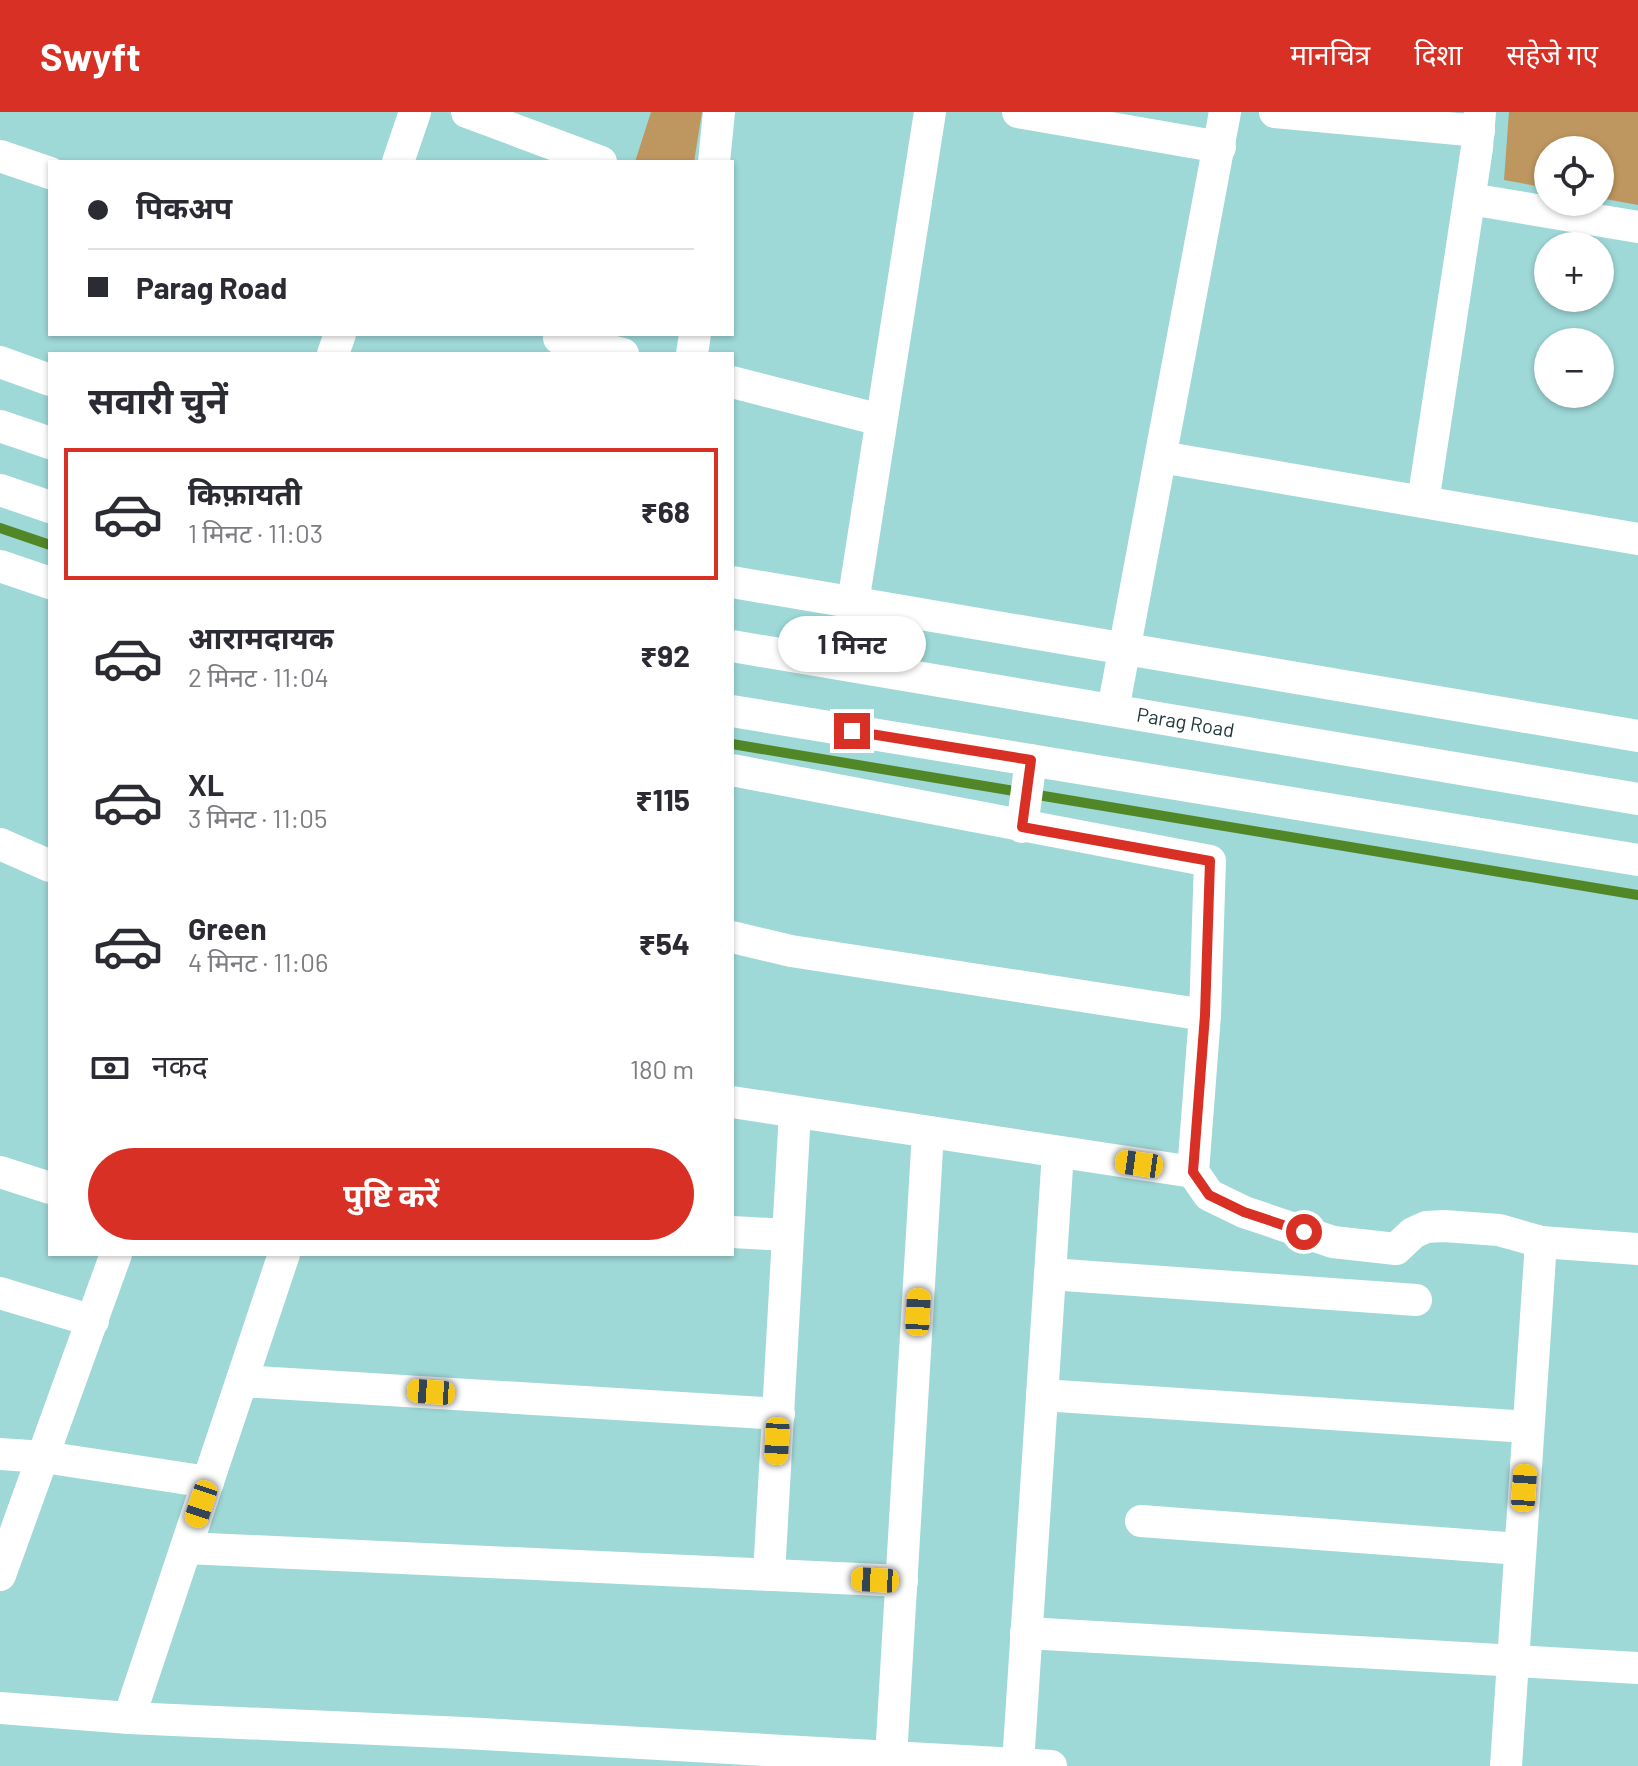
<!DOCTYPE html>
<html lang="hi">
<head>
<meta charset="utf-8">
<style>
	body { margin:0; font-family:Barlow,"Noto Sans Devanagari",sans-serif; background:#f7f7f7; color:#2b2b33; height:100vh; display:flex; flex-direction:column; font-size:30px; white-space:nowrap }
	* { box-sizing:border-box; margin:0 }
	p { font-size:26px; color:#7c7c81 }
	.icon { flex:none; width:44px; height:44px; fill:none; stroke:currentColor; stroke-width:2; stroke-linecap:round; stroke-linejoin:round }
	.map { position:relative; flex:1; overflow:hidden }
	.side { position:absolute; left:48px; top:240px; width:686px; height:904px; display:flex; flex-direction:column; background:#fff; border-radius:0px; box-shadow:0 2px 6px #0004 }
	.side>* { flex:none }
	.guide { position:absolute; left:48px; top:48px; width:686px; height:176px; border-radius:0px; box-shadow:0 2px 6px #0004; display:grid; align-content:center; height:176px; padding:0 40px; background:#fff }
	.controls { position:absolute; left:1534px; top:24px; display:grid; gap:16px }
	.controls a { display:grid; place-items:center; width:80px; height:80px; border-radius:50%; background:#fff; box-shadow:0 2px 6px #0004; font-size:40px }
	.end { position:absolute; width:36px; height:36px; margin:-18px; border:10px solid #d93025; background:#fff; box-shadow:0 0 0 4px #fff }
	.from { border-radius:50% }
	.bubble { position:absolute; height:56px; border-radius:28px; background:#fff; box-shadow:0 2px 6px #0004; font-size:26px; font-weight:700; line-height:56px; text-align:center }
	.car { position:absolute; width:24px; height:48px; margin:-24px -12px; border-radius:10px; box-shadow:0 0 6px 2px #0007; background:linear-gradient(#f5c518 24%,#345 0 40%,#f5c518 0 76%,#345 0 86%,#f5c518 0) }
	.guide b { display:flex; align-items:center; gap:28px; height:76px; font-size:30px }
	.guide b+b { border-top:2px solid #e1e1e2 }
	.guide i { width:20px; height:20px; background:#2b2b33 }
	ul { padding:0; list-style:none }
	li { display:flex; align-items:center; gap:24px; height:132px; margin:0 16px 12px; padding:0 24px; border:4px solid transparent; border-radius:0px }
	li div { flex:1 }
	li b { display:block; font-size:30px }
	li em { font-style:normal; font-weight:700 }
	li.selected { border-color:#d93025 }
	li>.icon { width:72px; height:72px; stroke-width:1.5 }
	h2 { padding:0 40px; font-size:36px; line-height:96px }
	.pay { display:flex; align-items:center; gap:20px; height:88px; padding:0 40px; font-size:30px }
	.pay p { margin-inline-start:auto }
	.cta { display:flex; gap:16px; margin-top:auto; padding:16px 40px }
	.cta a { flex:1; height:92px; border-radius:48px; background:#d93025; color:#fff; font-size:32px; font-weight:700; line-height:92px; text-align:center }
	header { display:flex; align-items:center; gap:48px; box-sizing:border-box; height:112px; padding:0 40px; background:#d93025; color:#fff }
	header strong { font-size:38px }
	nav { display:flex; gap:44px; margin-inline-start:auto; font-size:28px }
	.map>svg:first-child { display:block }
	.green { fill:#be965f }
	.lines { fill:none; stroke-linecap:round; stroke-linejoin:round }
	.stream { stroke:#518727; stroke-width:10 }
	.minor { stroke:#fff; stroke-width:32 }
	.route { stroke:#d93025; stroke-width:10 }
	.labels { text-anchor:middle; stroke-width:6; stroke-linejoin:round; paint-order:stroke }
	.street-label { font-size:20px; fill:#213938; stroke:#abe6e4 }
</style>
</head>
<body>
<header>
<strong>Swyft</strong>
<nav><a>मानचित्र</a><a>दिशा</a><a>सहेजे गए</a></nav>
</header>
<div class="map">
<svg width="1638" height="1654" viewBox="0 0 1638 1654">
	<rect width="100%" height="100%" fill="#9ed8d7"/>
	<!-- green -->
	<path class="green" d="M651,0H702L694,50H635Z
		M1509,0H1638V93L1600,86V38H1548V76L1504,68Z"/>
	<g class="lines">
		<!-- stream -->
		<path class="stream" d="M0,416L50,433
			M732,632L1638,783"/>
		<!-- minor -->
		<g class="minor">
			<path d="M467,0L601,50"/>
			<path d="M1018,0L1220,35"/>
			<path d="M1275,0L1479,19"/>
			<path d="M0,44L50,61"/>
			<path d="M398,50L415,0"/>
			<path d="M714,50L719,0"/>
			<path d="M1470,87L1638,115"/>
			<path d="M559,226L623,242"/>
			<path d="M333,242L340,222"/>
			<path d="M692,242L695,222"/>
			<path d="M0,250L50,268"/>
			<path d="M732,270L881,308"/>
			<path d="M0,314L50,331"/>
			<path d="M1161,345L1638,427"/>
			<path d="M0,378L50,395"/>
			<path d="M1423,390L1477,36L1480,0"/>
			<path d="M0,454L50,471"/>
			<path d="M732,470L1638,624"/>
			<path d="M853,491L930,0"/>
			<path id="s1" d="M732,534L1638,687"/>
			<path d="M1113,598L1225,0"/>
			<path d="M732,599L1638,748"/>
			<path d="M732,658L1210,749L1205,903L1193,1060L1209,1083L1244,1100L1333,1130L1396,1137L1413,1121L1426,1115L1444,1114L1499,1118L1541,1130L1638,1137"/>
			<path d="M1022,715L1031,648"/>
			<path d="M0,732L50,754"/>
			<path d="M732,825L791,839L1205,903"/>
			<path d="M732,990L1193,1060"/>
			<path d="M0,1060L50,1076"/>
			<path d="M732,1120L788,1123"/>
			<path d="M1050,1162L1416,1188"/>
			<path d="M0,1181L93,1209"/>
			<path d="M242,1269L779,1302"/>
			<path d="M1042,1283L1528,1315"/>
			<path d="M0,1342L44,1345L208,1370"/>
			<path d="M1141,1409L1520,1437"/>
			<path d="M186,1436L902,1469"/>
			<path d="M0,1463L116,1142"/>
			<path d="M769,1463L795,1000"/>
			<path d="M1026,1521L1638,1556"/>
			<path d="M0,1596L129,1606L464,1621L1051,1654"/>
			<path d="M129,1606L284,1142"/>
			<path d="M891,1645L928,1020"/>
			<path d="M1018,1652L1058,1040"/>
			<path d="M1506,1654L1541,1130"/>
		</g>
	</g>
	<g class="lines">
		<!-- route -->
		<path class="route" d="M852,619L1031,648L1022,715L1210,749L1205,903L1193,1060L1209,1083L1244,1100L1304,1120"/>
	</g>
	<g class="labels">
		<!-- street labels -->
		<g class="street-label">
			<text dy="7" stroke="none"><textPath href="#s1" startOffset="460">Parag Road</textPath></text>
		</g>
	</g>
</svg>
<div class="controls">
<a><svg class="icon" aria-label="locate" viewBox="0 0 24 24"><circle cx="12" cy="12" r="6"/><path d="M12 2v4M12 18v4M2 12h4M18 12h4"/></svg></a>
<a>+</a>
<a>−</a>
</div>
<i class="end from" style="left:1304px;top:1120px"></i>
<i class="end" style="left:852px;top:619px"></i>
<div class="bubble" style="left:778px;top:504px;width:148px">1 मिनट</div>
<i class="car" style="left:1139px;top:1052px;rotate:278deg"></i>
<i class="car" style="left:918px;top:1200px;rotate:3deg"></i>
<i class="car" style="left:431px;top:1280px;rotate:274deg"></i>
<i class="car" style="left:777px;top:1329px;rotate:183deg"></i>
<i class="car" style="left:1524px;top:1376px;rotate:4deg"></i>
<i class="car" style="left:201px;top:1392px;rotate:198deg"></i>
<i class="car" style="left:875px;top:1468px;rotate:273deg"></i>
<div class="guide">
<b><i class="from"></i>पिकअप</b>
<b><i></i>Parag Road</b>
</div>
<section class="side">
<h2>सवारी चुनें</h2>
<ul>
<li class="selected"><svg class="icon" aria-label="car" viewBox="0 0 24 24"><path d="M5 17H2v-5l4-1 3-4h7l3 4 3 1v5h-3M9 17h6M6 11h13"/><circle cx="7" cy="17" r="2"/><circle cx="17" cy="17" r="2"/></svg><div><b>किफ़ायती</b><p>1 मिनट · 11:03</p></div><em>₹68</em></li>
<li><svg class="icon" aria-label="car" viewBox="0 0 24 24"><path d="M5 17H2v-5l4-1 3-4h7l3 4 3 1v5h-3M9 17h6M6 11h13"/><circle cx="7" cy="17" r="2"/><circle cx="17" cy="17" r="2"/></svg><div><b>आरामदायक</b><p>2 मिनट · 11:04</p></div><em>₹92</em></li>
<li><svg class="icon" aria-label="car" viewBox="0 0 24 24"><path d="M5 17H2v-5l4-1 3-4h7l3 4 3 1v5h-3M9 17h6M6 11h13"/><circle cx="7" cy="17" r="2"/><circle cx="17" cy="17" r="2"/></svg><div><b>XL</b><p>3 मिनट · 11:05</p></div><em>₹115</em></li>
<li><svg class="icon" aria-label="car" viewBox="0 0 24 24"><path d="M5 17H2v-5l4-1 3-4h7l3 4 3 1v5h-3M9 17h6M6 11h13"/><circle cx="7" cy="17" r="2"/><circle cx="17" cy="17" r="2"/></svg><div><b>Green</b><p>4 मिनट · 11:06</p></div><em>₹54</em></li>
</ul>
<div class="pay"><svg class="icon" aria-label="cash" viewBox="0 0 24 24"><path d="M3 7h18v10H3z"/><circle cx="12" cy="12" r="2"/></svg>नकद<p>180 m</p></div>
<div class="cta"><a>पुष्टि करें</a></div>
</section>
</div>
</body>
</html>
